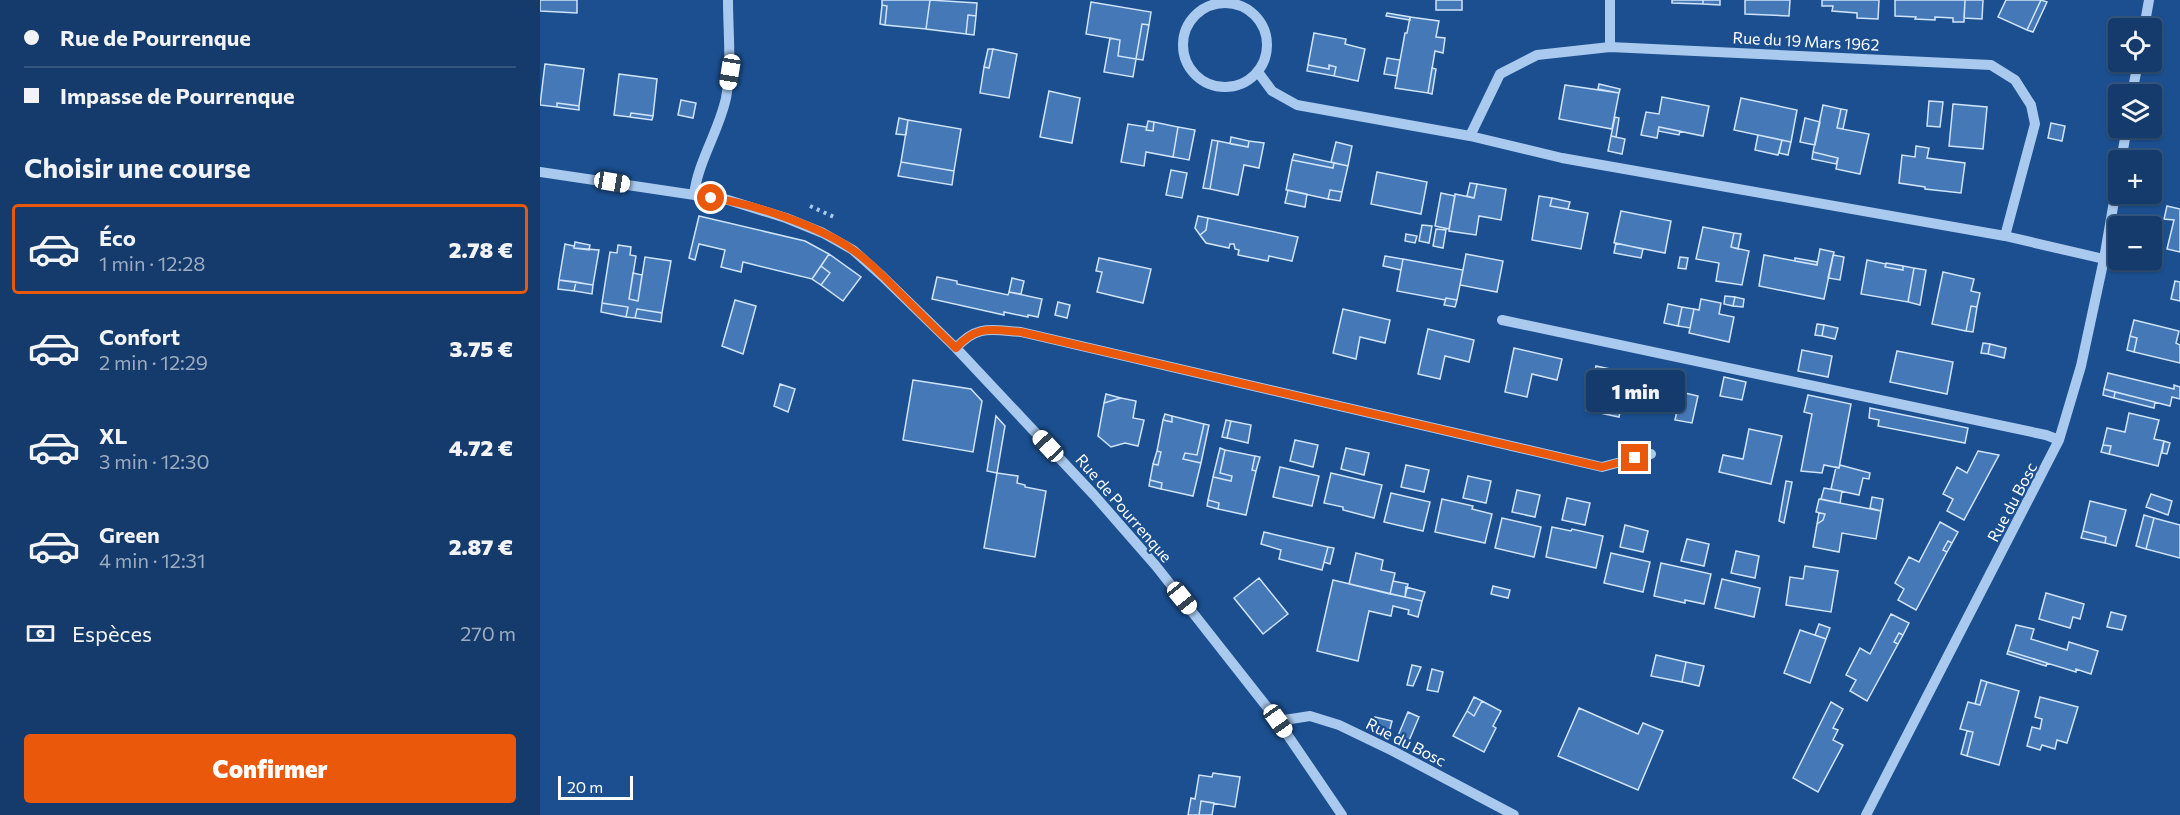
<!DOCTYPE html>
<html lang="fr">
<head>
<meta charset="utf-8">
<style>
	body { margin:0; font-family:Commissioner,sans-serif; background:#1d4271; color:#f1f3f6; height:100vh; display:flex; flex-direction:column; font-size:22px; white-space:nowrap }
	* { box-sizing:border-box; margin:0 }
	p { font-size:20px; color:#9dadc1 }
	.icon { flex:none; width:33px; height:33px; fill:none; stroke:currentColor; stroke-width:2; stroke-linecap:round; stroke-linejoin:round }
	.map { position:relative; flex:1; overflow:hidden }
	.details { display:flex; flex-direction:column; background:#143b6b; width:540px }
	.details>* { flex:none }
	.hud { display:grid; align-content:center; height:132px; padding:0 24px; background:#143b6b }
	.tools { position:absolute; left:1568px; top:18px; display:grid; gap:12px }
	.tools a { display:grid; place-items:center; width:54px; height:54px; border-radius:6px; background:#143b6b; box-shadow:0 2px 4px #0004,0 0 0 2px #33557e; font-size:30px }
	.scale { position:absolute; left:18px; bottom:15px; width:75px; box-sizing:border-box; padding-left:6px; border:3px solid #fff; border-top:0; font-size:16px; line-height:21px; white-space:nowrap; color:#fff; -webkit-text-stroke:4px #1b4f8f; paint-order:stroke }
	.end { position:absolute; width:27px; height:27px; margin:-14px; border:8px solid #ea580c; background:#fff; box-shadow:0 0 0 3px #fff }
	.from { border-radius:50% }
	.bubble { position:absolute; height:42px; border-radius:6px; background:#143b6b; box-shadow:0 2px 4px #0004,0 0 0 2px #33557e; font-size:20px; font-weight:800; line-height:42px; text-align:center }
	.car { position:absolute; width:18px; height:36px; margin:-18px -9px; border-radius:8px; box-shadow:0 0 4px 2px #0007; background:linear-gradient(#fff 24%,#345 0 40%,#fff 0 76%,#345 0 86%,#fff 0) }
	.hud b { display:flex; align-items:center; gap:21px; height:57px; font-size:22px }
	.hud b+b { border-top:2px solid #33557e }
	.hud i { width:15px; height:15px; background:#f1f3f6 }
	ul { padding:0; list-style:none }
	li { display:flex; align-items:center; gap:18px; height:90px; margin:0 12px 9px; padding:0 12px; border:3px solid transparent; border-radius:6px }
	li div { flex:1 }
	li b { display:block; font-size:22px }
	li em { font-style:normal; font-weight:800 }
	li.active { border-color:#ea580c }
	li>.icon { width:54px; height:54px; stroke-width:1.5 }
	h2 { padding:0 24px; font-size:27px; line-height:72px }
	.pay { display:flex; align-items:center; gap:15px; height:66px; padding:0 24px; font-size:22px }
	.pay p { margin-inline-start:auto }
	.action { display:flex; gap:12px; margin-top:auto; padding:12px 24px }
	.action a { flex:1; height:69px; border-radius:6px; background:#ea580c; color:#fff; font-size:24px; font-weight:800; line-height:69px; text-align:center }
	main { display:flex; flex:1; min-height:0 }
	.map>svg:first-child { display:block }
	.building { fill:#4478b7; stroke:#cfe3fa; stroke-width:1.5 }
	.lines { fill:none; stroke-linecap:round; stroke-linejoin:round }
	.path { stroke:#a9c9ee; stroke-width:4; stroke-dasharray:3 4.5; stroke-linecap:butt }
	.minor { stroke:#a9c9ee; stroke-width:10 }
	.route { stroke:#ea580c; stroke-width:8 }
	.labels { text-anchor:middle; stroke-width:4.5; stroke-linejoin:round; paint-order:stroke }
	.street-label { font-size:16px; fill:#fff; stroke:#1b4f8f }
</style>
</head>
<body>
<main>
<section class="details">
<div class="hud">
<b><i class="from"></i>Rue de Pourrenque</b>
<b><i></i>Impasse de Pourrenque</b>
</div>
<h2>Choisir une course</h2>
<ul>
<li class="active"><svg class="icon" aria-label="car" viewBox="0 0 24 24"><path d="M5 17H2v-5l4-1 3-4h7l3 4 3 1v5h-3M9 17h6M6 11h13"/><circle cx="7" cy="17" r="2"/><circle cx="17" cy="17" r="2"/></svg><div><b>Éco</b><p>1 min · 12:28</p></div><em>2.78 €</em></li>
<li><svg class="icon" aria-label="car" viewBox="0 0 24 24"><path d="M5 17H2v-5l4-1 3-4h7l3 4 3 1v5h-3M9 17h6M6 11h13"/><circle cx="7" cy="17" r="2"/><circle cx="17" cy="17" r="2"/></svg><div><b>Confort</b><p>2 min · 12:29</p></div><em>3.75 €</em></li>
<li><svg class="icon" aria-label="car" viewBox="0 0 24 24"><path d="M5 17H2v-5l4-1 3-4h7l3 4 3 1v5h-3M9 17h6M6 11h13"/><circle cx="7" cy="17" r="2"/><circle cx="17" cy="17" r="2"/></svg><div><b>XL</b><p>3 min · 12:30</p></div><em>4.72 €</em></li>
<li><svg class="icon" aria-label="car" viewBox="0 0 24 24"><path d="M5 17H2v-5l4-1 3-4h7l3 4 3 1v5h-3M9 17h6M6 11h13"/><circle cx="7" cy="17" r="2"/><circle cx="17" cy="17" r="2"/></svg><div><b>Green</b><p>4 min · 12:31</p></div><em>2.87 €</em></li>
</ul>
<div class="pay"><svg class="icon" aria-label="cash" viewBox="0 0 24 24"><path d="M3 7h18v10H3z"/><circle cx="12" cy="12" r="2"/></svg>Espèces<p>270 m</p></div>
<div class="action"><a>Confirmer</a></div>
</section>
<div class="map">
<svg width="1640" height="815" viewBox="0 0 1640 815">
	<rect width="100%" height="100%" fill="#1b4f8f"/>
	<!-- building -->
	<path class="building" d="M0,0H37V13L0,11Z
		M342,0H390L386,29L345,25L347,6L342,5Z
		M390,0L437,3L436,16L428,15L426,34L386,29Z
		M896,0H922V10H896Z
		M1132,0H1163V4L1132,3Z
		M1163,0H1180V5L1163,4Z
		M1205,0H1250L1249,16L1205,14Z
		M1282,0H1339L1338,19L1317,18V13L1292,11L1293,6H1282Z
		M1355,0H1425L1424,22H1413V18L1395,17V20L1375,19L1376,17L1355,16Z
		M1425,0H1443L1442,19L1424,18Z
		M1466,0H1501L1487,30L1458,17Z
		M1501,0L1507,2L1493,32L1487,30Z
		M551,2L611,12L609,25L602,24L596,59L578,56L580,40L546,34Z
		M342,5L347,6L345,25L340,24Z
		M847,13L870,17V20L846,16Z
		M428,15L436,16L434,35L426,34Z
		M870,17L899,21L896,37L905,38L903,53L895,51L888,93L855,88L865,33H867Z
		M602,24L609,25L603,60L596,59Z
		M774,33L806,39L805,44L825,49L818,81L794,76L796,67L789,65V69L768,65Z
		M570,38L580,40L578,56L596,59L593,77L564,72Z
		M448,49H453L449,68L444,67Z
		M453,49L477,54L469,98L440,93L444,67L449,68Z
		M847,58L860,60L857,76L844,74Z
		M5,64L44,69L39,106L17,103V107L0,105Z
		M768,65L789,69V65L796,67L794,76L767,71Z
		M892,68L896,69L892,94L888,93Z
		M79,74L117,79L113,116L91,113L90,117L74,115Z
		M1059,84L1080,89L1079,93L1058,89Z
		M1025,85L1079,93L1072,129L1019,119Z
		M509,91L540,98L532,143L500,137Z
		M1122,97L1169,106L1163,136L1119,127L1117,138L1101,135L1106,112L1119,114Z
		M1201,98L1257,110L1251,142L1194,130Z
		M141,100L156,103L153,118L138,115Z
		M1389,101L1403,102L1400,127L1387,126Z
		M17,103L39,106V110L17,107Z
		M1413,104L1447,107L1443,149L1409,146Z
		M1283,105L1301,109L1297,128L1329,134L1320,174L1296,169L1298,158L1273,152Z
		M1301,109L1307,110L1303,129L1297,128Z
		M91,113L113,116L112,120L90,117Z
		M1075,117L1079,118L1076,137L1071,136Z
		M359,118L368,120L366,135L356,134Z
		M1265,118L1280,122L1275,145L1260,142Z
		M368,120L421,129L414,171L361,162Z
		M608,121L614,122L613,131L606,130Z
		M614,122L638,127L633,157L606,152L604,166L581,162L588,124L607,127L606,130L613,131Z
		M1511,123L1525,126L1522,141L1508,138Z
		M638,127L655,130L649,160L633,157Z
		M1119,127L1140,131L1139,135L1118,131Z
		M1218,135L1242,140L1238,155L1215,150Z
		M1071,136L1085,139L1082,154L1068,151Z
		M691,137L709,141L708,147L690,144Z
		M672,140L678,141L670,189L663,188Z
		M1242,140L1251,142L1248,155L1239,153Z
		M678,141L708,147L709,141L724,143L719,168L704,165L698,195L670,189Z
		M796,142L812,146L808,166L791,162Z
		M1376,146L1389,148L1387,158L1425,163L1421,193L1385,189V187L1359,183L1362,155L1375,157Z
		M1273,152L1298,158L1296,164L1272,159Z
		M754,154L794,163L793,168L752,160Z
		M752,160L793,168L794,163L808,166L802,192L790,190L788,199L746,190Z
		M361,162L414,171L412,185L358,176Z
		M631,170L647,173L642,198L626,195Z
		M837,172L887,182L881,214L831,204Z
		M930,183L937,184L934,198L927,196Z
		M937,184L966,189L961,220L939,216L936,235L909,231L915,194L934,198Z
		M748,190L767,194L765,207L745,203Z
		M790,190L802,192L800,201L788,199Z
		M901,193L915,196L909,229L895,226Z
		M999,196L1012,198L1010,206L1048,213L1041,249L992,240Z
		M1012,198L1030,202L1028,209L1010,206Z
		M1627,206L1640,209V252L1627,249L1634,220L1624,219Z
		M1081,211L1131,221L1125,253L1074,243Z
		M159,216L265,241L289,254L272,279L203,262L201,272L181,267L185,250L159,244L155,260L149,258Z
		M658,216L668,218L666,230L660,235L655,228Z
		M668,218L758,237L752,261L729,256L728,261L698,255L699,250L695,249L694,244H690L689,248L666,243L660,235L666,230Z
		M882,225L892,226L889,243L879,241Z
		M1163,227L1194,233L1191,247L1209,251L1202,285L1176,281L1179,263L1156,259Z
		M896,229L906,230L903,248L893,246Z
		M1194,233L1201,234L1198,249L1191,247Z
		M866,234L877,236L875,243L865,241Z
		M35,242L50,245L49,250L34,248Z
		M1076,243L1103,249L1101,258L1074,253Z
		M25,244L34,246V248L59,250L53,285L19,280Z
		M78,245L91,247L90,255L96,256L89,299L98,301L105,257L131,261L122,313L97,309L95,318L86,317L88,307L62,303L70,252L77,253Z
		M1280,249L1294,252L1284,299L1219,286L1224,255L1277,265Z
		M289,254L321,277L303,301L281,285L290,273L281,266Z
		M926,254L963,261L957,292L920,285Z
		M1293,255L1304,257L1300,280L1288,278Z
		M845,256L863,259L861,270L843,266Z
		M1140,257L1148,258L1146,269L1138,268Z
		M559,258L611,269L603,303L557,292L562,272L556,271Z
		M1255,258L1277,262V265L1255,261Z
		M863,259L923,270L917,300L906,298L905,300L857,291Z
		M1327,260L1346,264L1345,267L1363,270V266L1374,268L1368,302L1321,294Z
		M1346,263L1363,266V270L1345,267Z
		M281,266L290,273L281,285L272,279Z
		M1374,268L1386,270L1380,305L1368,302Z
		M1403,272L1434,279L1431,291L1440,293L1437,307L1431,306L1426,331L1392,324Z
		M93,273L102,275L98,301L89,299Z
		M397,277L417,281V284L468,295L469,292L502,299L498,317L488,315V317L464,312V315L392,299Z
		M472,278L484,281L481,294L469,292Z
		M19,280L36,282L34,291L18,289Z
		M1635,281L1640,282V301L1631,299Z
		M36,282L53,285L52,294L34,291Z
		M1185,296L1195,297L1193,306L1184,304Z
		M1195,297L1204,299L1203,307L1193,306Z
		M906,298L917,300L915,307L904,305Z
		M1161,299L1181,303L1179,314L1194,317L1189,342L1149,333L1154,309L1159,310Z
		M195,300L216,306L203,354L182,346Z
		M518,302L530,305L527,318L515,315Z
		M62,303L88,307L86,317L61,312Z
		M1128,304L1142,307L1138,326L1124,323Z
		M1431,306L1437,307L1433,332L1426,331Z
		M1142,307L1154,309L1150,328L1138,326Z
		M97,309L122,313L121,322L95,318Z
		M803,309L850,320L845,343L820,337L816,359L793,353Z
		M1594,320L1639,331L1636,343L1640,345V363L1594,352L1597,338L1590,336Z
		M1277,324L1284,325L1282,336L1275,335Z
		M1284,325L1298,328L1295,339L1282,336Z
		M888,329L934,340L929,362L905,356L900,379L878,374Z
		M1590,336L1597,338L1594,352L1587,350Z
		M1443,343L1450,344L1448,354L1441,353Z
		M1450,344L1466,348L1464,358L1448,354Z
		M974,348L1022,359L1017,380L992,374L987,397L965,392Z
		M1262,350L1292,356L1288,377L1258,371Z
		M1357,351L1413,362L1407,394L1350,382Z
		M1056,366L1104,376L1096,409L1085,407L1081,408L1079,417L1046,410Z
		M1568,373L1634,389V385L1640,387V399L1632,397L1630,406L1564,389Z
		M1184,377L1206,382L1202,400L1180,396Z
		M373,380L431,389L442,401L433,452L363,440Z
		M240,384L255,389L248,412L234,406Z
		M1564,389L1575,392L1574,398L1563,395Z
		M1141,392L1158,396L1152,423L1135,420Z
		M1575,392L1615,402L1614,408L1574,398Z
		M566,394L581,398L564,403Z
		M1268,395L1311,404L1299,468L1284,465L1282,473L1261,471L1272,414L1264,412Z
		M581,398L596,401L593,418L604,420L598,446L585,443L571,447L558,436L564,403Z
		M1330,408L1428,428L1425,443L1338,426L1339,420L1329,418Z
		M1589,413L1619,420L1614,439L1624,441L1618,466L1569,454L1571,446L1563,445L1567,428L1585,432Z
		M625,414L632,416V422L623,420Z
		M456,416L465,426L457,473L447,471Z
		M632,416L664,424L657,455L645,453L643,459L661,463L653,496L621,489L622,483L610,480L613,464L618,465L621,452L617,451L623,420L632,422Z
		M686,420L691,421L687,438L682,437Z
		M691,421L711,425L708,443L687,438Z
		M664,424L669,425L661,463L643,459L645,453L657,455Z
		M1209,429L1242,436L1231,484L1179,472L1183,455L1203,459Z
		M755,440L778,445L773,467L750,461Z
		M1624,441L1630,443L1627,454L1622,453Z
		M1563,445L1571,446L1569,454L1561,452Z
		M680,448L685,450L680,473L692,476L691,481L673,477Z
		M806,448L829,453L824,475L801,469Z
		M685,450L715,456L712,470L716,471L706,515L678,509L679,503L668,500L673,477L691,481L692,476L680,473Z
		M617,451L621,452L618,465L613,464Z
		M1438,451L1459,455L1424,520L1407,511L1413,499L1403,494L1417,467L1427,473Z
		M715,456L720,457L716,471L712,470Z
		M866,465L889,470L884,492L861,487Z
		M1300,465L1330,473L1329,479L1323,478L1319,495L1291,489L1296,467L1299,468Z
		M740,467L779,476L772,506L733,497Z
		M457,473L478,476L477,483L485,485V487L506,491L495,557L444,548Z
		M791,473L842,485L834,518L803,510V507L784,503Z
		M928,476L951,481L946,503L923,498Z
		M610,480L622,483L621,489L609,486Z
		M1246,481L1252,482L1244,523L1239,521Z
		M1284,488L1302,491L1300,503L1281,499Z
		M977,490L1000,495L995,517L972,512Z
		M851,493L890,502L883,531L844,522Z
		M1611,494L1632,501L1628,515L1606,507Z
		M1332,497L1343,499L1341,511L1330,508Z
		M1027,498L1050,503L1045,525L1022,520Z
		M902,499L933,506L932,509L952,514L945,543L895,532Z
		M1279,499L1341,511L1336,539L1302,533L1299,552L1273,547L1277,524L1283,520L1285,514L1276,512Z
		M668,500L679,503L678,509L667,506Z
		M1550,501L1586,510L1576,546L1565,543L1566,537L1543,531Z
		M1279,513L1285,514L1283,520L1277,524Z
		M1604,515L1614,518L1606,549L1596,546Z
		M962,518L1001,527L994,557L955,548Z
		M1614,518L1640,525V558L1606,549Z
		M1400,522L1418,532L1412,543L1408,541L1403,550L1407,552L1376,610L1358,600L1364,589L1355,583L1369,557L1379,562Z
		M1085,525L1108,531L1103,552L1080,547Z
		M1012,527L1031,531L1032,529L1063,536L1056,568L1006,557Z
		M1543,531L1566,537L1565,543L1541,538Z
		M724,532L788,547L782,570L739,559L741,550L721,544Z
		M1147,539L1169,544L1164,566L1141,561Z
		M1408,541L1412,543L1407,552L1403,550Z
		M788,547L794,548L790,564L784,562Z
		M1196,551L1219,556L1215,578L1191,573Z
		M816,553L843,560L841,570L855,573L850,594L809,584Z
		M1071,553L1110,562L1103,592L1064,583Z
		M1121,563L1171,574L1164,604L1145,600V603L1114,596Z
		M1265,566L1298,571L1291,612L1246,605L1250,577L1263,579Z
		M719,578L748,614L723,634L694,598Z
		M1182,579L1220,588L1214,617L1175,608Z
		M793,580L882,601L878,617L868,614L869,610L853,606L851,616L829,611L818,661L777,651Z
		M853,581L868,584L865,597L850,594Z
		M953,586L970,590L968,598L951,594Z
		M866,587L885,592L882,601L865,597Z
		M1506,593L1544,604L1540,619L1533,617L1530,628L1499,619Z
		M1571,612L1586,616L1582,630L1567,627Z
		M1351,614L1369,623L1363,635L1359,633L1354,642L1358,644L1327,701L1310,691L1316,680L1306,675L1320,648L1330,654Z
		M1279,624L1290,628L1286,639L1275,635Z
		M1476,625L1494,629L1491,639L1527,650L1529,642L1558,651L1551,674L1536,669V672L1468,651Z
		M1260,630L1286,639L1270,683L1244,673Z
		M1359,633L1363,635L1358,644L1354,642Z
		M1468,651L1507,663L1506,666L1467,654Z
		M1116,655L1146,662L1142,682L1111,676Z
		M1146,662L1164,666L1159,686L1142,682Z
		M872,665L881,667L873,686L867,685Z
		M892,669L903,672L898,692L887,690Z
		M1441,680L1447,682L1440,705L1435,704Z
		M1447,682L1479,691L1459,765L1427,756L1433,732L1420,729L1428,702L1440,705Z
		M934,697L942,701L934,716L927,711Z
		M1500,697L1538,707L1527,743L1517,740L1515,749L1502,745L1500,750L1487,746L1492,727L1500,729L1502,719L1495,717Z
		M942,701L961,711L953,726L956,728L944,752L913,736L927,711L934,716Z
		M1291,702L1303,709L1293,728L1298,730L1293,740L1303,745L1278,792L1253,778Z
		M1039,708L1098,734L1103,723L1123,731L1098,790L1018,756Z
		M868,712L879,717L868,743L857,738Z
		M835,717L852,721L848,736L832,730Z
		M1427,731L1433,732L1427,756L1421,754Z
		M673,773L700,777L695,807L661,801L659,815H648L651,798L655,799L659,775L672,777Z
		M661,801L674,803L672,815H659Z"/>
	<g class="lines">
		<!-- path -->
		<path class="path" d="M270,206L296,218"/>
		<!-- minor -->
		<path class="minor" d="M643 45a42 42 0 1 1 84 0a42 42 0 1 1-84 0Z
			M1604,28L1609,0
			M1070,47V0
			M718,72L732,91L757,105L930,136L1022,158L1465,236L1564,259
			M1592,94L1598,62
			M930,136L960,74L997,55L1070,47L1451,65L1475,80L1491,105L1495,124L1465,236
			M1581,160L1587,128
			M0,172L188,200L246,218L283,233L313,250L342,276L416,348L554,495L616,566L738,721L802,815
			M154,195C158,161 179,131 186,98C192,66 188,32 188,0
			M962,320L1506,435L1519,440
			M416,348C437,324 452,330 481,332L1062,467L1111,454
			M738,721L770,716L799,725L853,751L974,815
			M1326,815L1519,440L1541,366L1564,259L1578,178"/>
	</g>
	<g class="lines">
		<!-- route -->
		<path class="route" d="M171,198C212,203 279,226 313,250C329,261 343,276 357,290C377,310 396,329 416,348C437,324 452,330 481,332L1062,467L1095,458"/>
	</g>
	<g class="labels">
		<!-- street labels -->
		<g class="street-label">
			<text transform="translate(1266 41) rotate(3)" y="6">Rue du 19 Mars 1962</text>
			<text transform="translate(1472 502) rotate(-62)" y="6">Rue du Bosc</text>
			<text transform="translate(584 508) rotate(49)" y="6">Rue de Pourrenque</text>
			<text transform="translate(866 742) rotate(27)" y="6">Rue du Bosc</text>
		</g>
	</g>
</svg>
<div class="tools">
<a><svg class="icon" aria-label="locate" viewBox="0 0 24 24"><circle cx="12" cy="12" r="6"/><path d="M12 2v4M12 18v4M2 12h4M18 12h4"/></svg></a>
<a><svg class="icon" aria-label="layers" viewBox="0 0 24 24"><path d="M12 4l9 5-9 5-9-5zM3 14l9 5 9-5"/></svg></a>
<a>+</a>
<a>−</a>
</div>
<div class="scale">20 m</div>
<i class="end from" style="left:171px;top:198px"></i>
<i class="end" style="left:1095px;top:458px"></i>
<div class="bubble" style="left:1046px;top:370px;width:99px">1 min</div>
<i class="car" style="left:190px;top:72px;rotate:189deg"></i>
<i class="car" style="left:72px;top:182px;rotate:99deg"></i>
<i class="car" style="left:508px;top:446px;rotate:317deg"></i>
<i class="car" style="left:642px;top:598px;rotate:141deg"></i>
<i class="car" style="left:738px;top:721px;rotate:145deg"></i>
</div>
</main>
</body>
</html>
